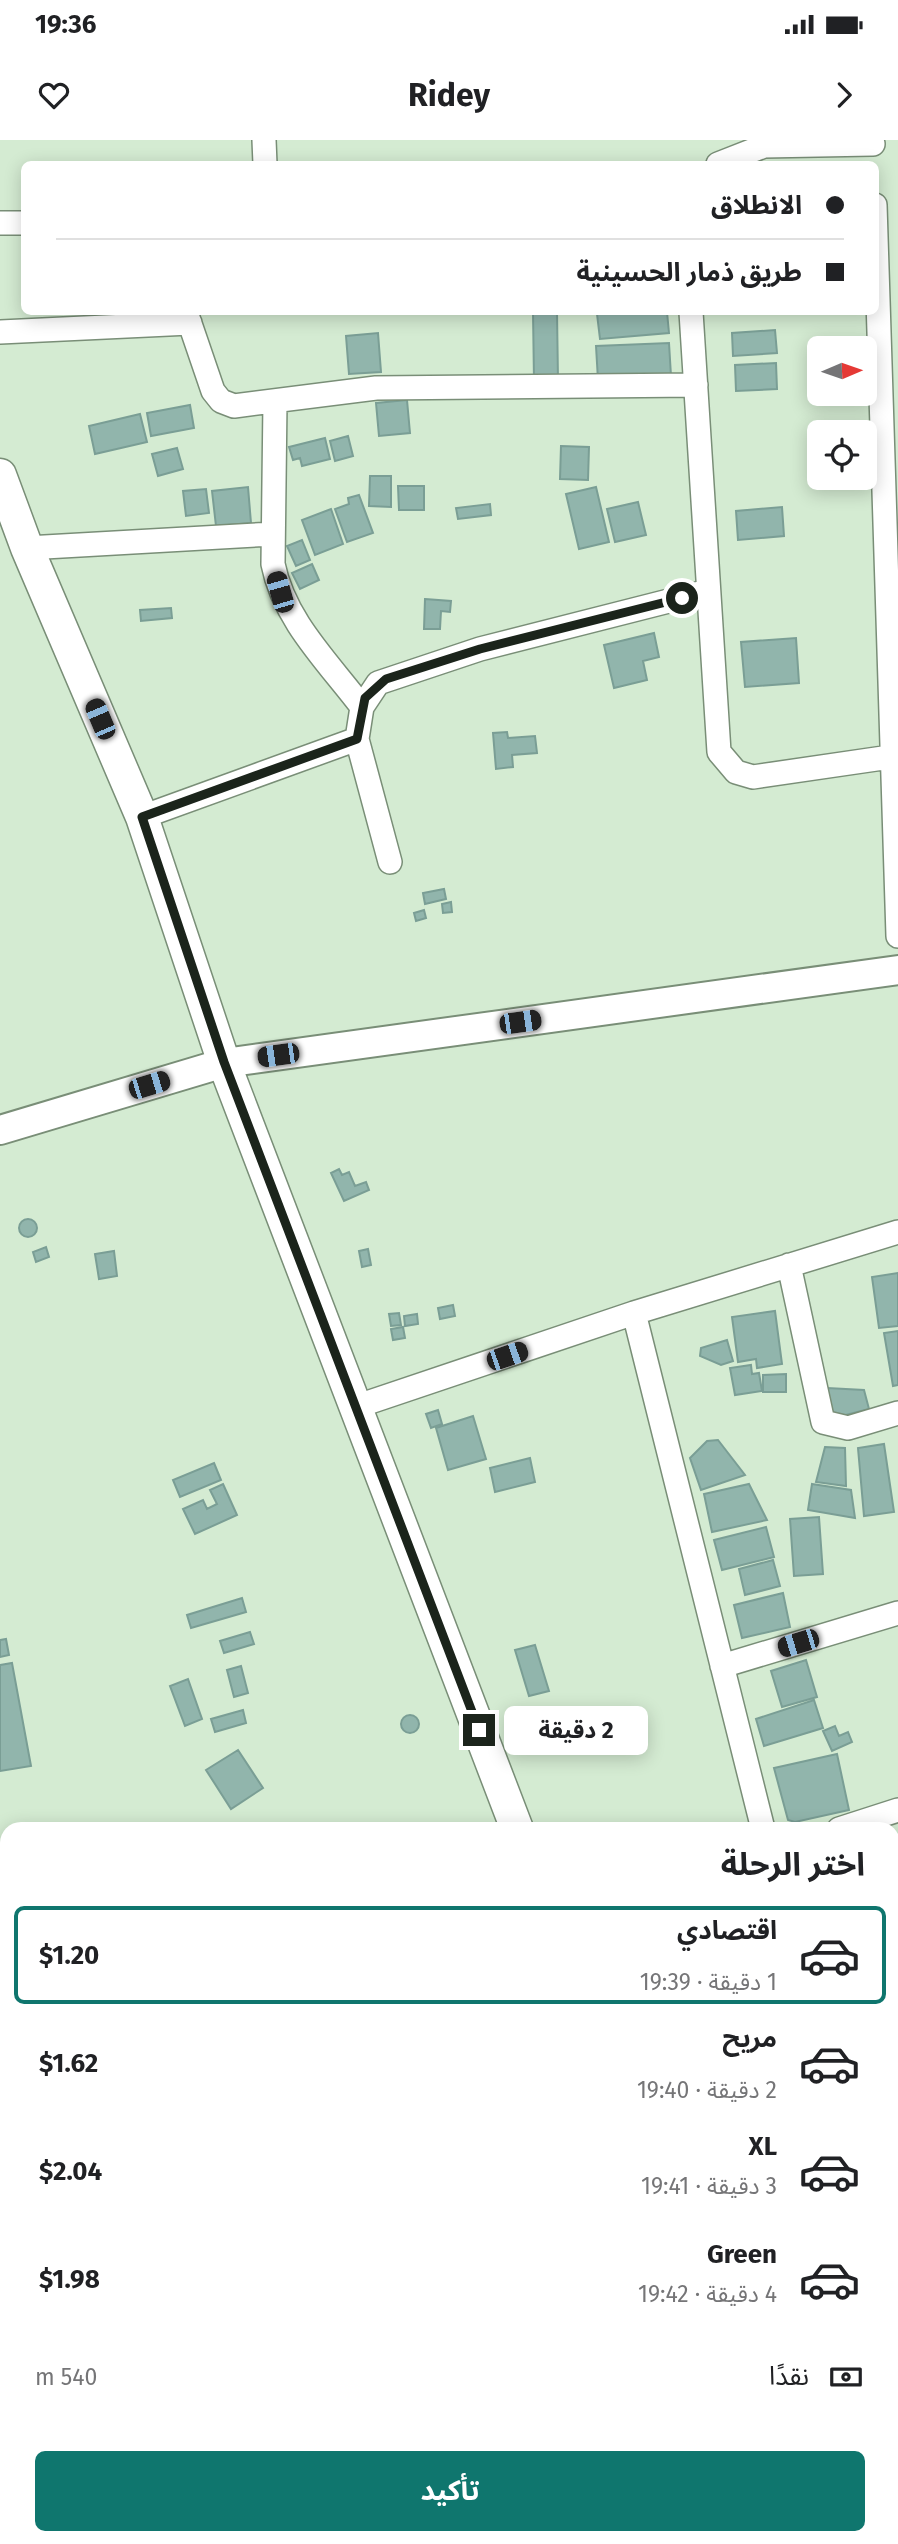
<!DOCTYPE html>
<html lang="ar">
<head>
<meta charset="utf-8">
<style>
	body { margin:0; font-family:"Fira Sans","Noto Sans Arabic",sans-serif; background:#f6f6f6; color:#202124; direction:rtl; height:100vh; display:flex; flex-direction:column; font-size:26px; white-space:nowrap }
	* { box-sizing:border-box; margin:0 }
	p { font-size:23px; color:#757577 }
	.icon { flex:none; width:38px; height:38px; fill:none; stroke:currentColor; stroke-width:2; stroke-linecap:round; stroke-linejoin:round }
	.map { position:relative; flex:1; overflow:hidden; direction:ltr }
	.side { position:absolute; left:0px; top:1682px; width:900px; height:723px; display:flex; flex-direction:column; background:#fff; border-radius:21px 21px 0 0; box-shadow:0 4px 18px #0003; direction:rtl }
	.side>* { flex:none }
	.banner { position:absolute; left:21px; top:21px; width:858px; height:154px; border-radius:10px; box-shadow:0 4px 18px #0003; direction:rtl; display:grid; align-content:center; height:154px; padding:0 35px; background:#fff }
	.needle { width:46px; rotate:88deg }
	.controls { position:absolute; left:807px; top:196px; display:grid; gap:14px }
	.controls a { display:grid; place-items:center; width:70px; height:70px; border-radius:10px; background:#fff; box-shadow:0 4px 18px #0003; font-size:35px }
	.end { position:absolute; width:32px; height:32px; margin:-16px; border:9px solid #1b241b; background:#fff; box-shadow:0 0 0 4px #fff }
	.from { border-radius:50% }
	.bubble { position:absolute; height:49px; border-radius:10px; background:#fff; box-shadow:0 4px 18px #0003; font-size:23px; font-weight:700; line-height:49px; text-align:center; direction:rtl }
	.car { position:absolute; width:21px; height:42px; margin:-21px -10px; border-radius:9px; box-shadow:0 0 5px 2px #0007; background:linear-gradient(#222 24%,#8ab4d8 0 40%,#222 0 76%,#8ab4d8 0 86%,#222 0) }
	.banner b { display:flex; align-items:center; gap:24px; height:66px; font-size:26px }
	.banner b+b { border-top:2px solid #e0e0e0 }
	.banner i { width:18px; height:18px; background:#202124 }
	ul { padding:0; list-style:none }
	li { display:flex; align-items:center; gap:21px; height:98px; margin:0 14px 10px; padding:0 21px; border:4px solid transparent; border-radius:10px }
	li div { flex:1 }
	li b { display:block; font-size:26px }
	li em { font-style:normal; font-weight:700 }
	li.on { border-color:#0f766e }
	li>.icon { width:63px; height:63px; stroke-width:1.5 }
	h2 { padding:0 35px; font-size:32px; line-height:84px }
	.pay { display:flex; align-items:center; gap:18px; height:77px; padding:0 35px; font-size:26px }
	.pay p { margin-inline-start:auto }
	.cta { display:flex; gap:14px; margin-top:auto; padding:14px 35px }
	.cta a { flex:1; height:80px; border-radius:10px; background:#0f766e; color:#fff; font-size:28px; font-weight:700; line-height:80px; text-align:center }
	.status { display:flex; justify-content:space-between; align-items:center; height:49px; padding:0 35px; background:#fff; direction:ltr }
	.status svg { height:19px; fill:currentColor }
	header { display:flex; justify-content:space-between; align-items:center; height:91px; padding:0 35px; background:#fff; font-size:32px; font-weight:700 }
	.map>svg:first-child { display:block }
	.building { fill:#91b5ac; stroke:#7a9e95; stroke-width:2 }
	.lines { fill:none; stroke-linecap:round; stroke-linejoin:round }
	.minor-casing { stroke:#798e77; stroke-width:26 }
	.tertiary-casing { stroke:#798e77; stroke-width:32 }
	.secondary-casing { stroke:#798e77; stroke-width:35 }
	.minor { stroke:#fff; stroke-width:23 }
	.tertiary { stroke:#fff; stroke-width:28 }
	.secondary { stroke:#fff; stroke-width:32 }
	.route { stroke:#1b241b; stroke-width:9 }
</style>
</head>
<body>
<div class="status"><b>19:36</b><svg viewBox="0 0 49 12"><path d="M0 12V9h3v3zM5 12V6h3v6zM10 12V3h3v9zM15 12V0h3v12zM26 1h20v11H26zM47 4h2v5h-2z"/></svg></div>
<header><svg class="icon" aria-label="forward" viewBox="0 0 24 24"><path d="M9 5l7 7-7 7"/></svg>Ridey<svg class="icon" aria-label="heart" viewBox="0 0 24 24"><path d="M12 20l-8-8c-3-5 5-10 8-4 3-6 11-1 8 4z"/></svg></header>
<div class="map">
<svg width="898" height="2404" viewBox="0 0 898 2404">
	<rect width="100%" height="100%" fill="#d4ebd2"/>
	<!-- building -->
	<path class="building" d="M533,172H557L558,240H534Z
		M628,172H667L669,193L600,199L597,174Z
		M775,190L777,213L733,216L732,193Z
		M378,193L381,232L349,234L346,196Z
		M669,203L671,236L598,240L596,206Z
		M776,223L777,249L736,251L735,225Z
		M407,260L410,293L379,296L376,263Z
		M190,265L194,288L151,296L147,273Z
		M140,274L147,302L95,314L89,286Z
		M348,296L353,316L335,321L330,301Z
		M325,298L330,319L302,326L300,318L293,320L289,307Z
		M561,306L589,307L588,340L560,339Z
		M177,308L183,329L158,336L152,314Z
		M370,336H391V367L369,366Z
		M398,346H424V370H399Z
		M248,347L251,383L216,386L212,351Z
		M596,347L609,402L579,409L566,354Z
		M206,349L209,373L186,376L183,351Z
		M359,355L373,393L347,402L335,369L349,364L348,358Z
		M638,362L646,395L615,402L607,369Z
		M490,364L491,375L458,379L456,368Z
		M782,367L784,396L738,400L736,371Z
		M331,369L343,404L315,415L302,380Z
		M302,400L310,420L296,426L287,406Z
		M312,424L319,440L300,449L292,433Z
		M425,459L451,461L450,472L441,471L440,489H424Z
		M171,468L172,478L141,481L140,470Z
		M654,493L659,517L643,521L647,540L614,548L604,505Z
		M796,498L799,543L745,547L741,502Z
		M507,592L508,598L535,596L537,613L512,615L513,627L496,629L493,593Z
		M444,749L446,759L425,764L423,753Z
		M451,762L452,772L443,773L442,764Z
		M424,770L426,778L416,781L414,773Z
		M339,1029L342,1035L349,1032L355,1046L366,1042L369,1050L344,1061L331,1033Z
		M19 1088a9 9 0 1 1 18 0a9 9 0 1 1-18 0Z
		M46,1107L49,1117L36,1122L33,1112Z
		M368,1109L371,1125L362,1127L359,1111Z
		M114,1111L117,1136L99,1139L95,1114Z
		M898,1133V1186L879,1188L872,1137Z
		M453,1165L455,1176L440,1179L438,1168Z
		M775,1171L782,1224L757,1228L756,1219L738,1222L732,1177Z
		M399,1173L401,1185L391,1186L389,1174Z
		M417,1174L418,1184L405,1186L404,1176Z
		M403,1187L405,1198L393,1200L391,1189Z
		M898,1191V1245L893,1246L884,1193Z
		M727,1200L733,1221L721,1225L700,1216L701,1208Z
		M751,1225L752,1234L759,1233L762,1251L735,1255L730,1228Z
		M786,1234V1252H763V1235Z
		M827,1248L864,1250L869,1269L834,1278Z
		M438,1270L442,1284L431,1288L426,1274Z
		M473,1276L486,1319L448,1330L436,1288Z
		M718,1300L745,1335L701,1350L690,1318L707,1301Z
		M884,1304L894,1372L864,1376L858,1308Z
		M825,1307L845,1308L846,1346L816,1342Z
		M530,1318L535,1342L495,1352L490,1328Z
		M214,1323L221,1340L180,1357L173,1340Z
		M223,1344L237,1375L195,1394L183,1369L203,1360L207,1369L217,1364L210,1350Z
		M749,1344L767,1380L712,1392L704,1354Z
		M812,1344L851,1350L855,1378L808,1370Z
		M819,1377L823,1434L794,1436L790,1379Z
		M766,1387L774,1417L722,1430L714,1400Z
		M773,1420L780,1446L745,1455L739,1429Z
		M783,1453L790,1487L742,1498L734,1465Z
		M242,1458L246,1472L191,1488L187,1475Z
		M250,1492L254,1504L224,1513L220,1501Z
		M6,1499L9,1515L0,1517V1500Z
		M535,1505L549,1551L529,1556L515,1510Z
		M806,1520L817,1557L782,1567L771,1531Z
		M12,1523L31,1626L0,1631V1525Z
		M241,1526L248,1553L234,1557L227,1530Z
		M188,1539L202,1579L185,1586L170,1546Z
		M814,1560L823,1588L764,1606L756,1579Z
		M243,1570L246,1583L215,1592L211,1579Z
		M401 1584a9 9 0 1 1 18 0a9 9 0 1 1-18 0Z
		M835,1586L839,1596L848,1592L852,1602L832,1611L823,1591Z
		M238,1610L263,1648L231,1669L206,1630Z
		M837,1614L849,1670L795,1682L788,1680L774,1628Z
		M7,1879V1893L0,1895V1880Z
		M898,2304V2329L892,2331V2305Z
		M898,2332V2359L892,2360V2334Z
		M239,2398H311L314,2404H242Z
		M345,2398H362L363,2404H346Z
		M585,2398H604L607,2403L574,2404Z
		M686,2398H727L729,2404H689Z"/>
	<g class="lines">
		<defs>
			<path id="minor" d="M264,0L265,24
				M718,24L764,6L873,4
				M875,65L898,796
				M0,83H24
				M186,172L213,251L221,261L234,266L376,248L696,245
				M691,172L719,612L736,632L753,637L890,617
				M0,192L190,183
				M275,262L273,424C284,480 328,522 362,567
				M27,408L273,394
				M142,677L357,599
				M390,722L357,599L362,567L378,543L480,509L708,451
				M789,1125L823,1282L848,1288L898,1273
				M634,1173L898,1092
				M355,1267L634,1173L763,1689
				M722,1526L898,1473
				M839,1689L898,1670
				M892,1931L898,1928
				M892,2049L898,2066
				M507,2398L508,2404"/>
			<path id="tertiary" d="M0,990L224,923L898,830"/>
			<path id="secondary" d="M0,335L27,408L142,677L224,923L517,1689
				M787,2398L789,2404"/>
		</defs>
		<!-- minor casing -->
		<use href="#minor" class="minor-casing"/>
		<!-- tertiary casing -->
		<use href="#tertiary" class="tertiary-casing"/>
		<!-- secondary casing -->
		<use href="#secondary" class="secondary-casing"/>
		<!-- minor -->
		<use href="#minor" class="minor"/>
		<!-- tertiary -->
		<use href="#tertiary" class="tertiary"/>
		<!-- secondary -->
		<use href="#secondary" class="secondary"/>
	</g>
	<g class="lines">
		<!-- route -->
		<path class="route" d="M479,1590L224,922L142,677L357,599L365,558L386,539L480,509L682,458"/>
	</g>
</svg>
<div class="controls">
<a><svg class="needle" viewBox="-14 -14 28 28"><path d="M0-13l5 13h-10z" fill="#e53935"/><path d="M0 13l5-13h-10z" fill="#757577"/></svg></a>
<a><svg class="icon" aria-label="locate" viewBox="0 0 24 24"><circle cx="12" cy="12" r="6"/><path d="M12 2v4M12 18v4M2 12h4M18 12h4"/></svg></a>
</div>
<i class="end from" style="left:682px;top:458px"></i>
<i class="end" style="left:479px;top:1590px"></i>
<div class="bubble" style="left:504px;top:1566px;width:144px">2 دقيقة</div>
<i class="car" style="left:280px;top:452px;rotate:344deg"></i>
<i class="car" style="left:100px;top:579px;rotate:337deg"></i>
<i class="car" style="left:520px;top:882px;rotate:82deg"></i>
<i class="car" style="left:278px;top:915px;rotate:262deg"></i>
<i class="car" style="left:149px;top:945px;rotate:73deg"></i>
<i class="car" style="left:507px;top:1216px;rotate:71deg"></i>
<i class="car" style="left:798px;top:1503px;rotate:253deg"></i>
<div class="banner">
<b><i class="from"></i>الانطلاق</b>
<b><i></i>طريق ذمار الحسينية</b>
</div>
<section class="side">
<h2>اختر الرحلة</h2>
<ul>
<li class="on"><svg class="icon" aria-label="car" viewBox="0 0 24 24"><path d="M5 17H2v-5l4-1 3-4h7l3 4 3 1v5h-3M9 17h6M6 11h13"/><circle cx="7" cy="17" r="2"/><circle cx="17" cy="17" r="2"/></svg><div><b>اقتصادي</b><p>1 دقيقة · 19:39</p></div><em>$1.20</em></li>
<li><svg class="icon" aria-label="car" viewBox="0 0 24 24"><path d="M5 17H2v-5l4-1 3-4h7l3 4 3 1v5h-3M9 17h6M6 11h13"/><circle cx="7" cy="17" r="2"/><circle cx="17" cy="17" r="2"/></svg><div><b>مريح</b><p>2 دقيقة · 19:40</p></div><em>$1.62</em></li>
<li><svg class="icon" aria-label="car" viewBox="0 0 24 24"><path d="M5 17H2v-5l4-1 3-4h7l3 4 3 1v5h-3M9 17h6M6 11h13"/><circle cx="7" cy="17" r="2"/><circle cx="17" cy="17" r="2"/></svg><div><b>XL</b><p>3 دقيقة · 19:41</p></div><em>$2.04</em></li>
<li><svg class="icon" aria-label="car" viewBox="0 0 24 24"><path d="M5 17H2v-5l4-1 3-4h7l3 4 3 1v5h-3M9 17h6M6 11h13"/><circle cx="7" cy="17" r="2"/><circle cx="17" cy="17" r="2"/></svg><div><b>Green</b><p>4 دقيقة · 19:42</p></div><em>$1.98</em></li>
</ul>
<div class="pay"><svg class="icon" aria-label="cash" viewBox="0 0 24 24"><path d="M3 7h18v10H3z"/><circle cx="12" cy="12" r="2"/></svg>نقدًا<p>540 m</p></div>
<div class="cta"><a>تأكيد</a></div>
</section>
</div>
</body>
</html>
